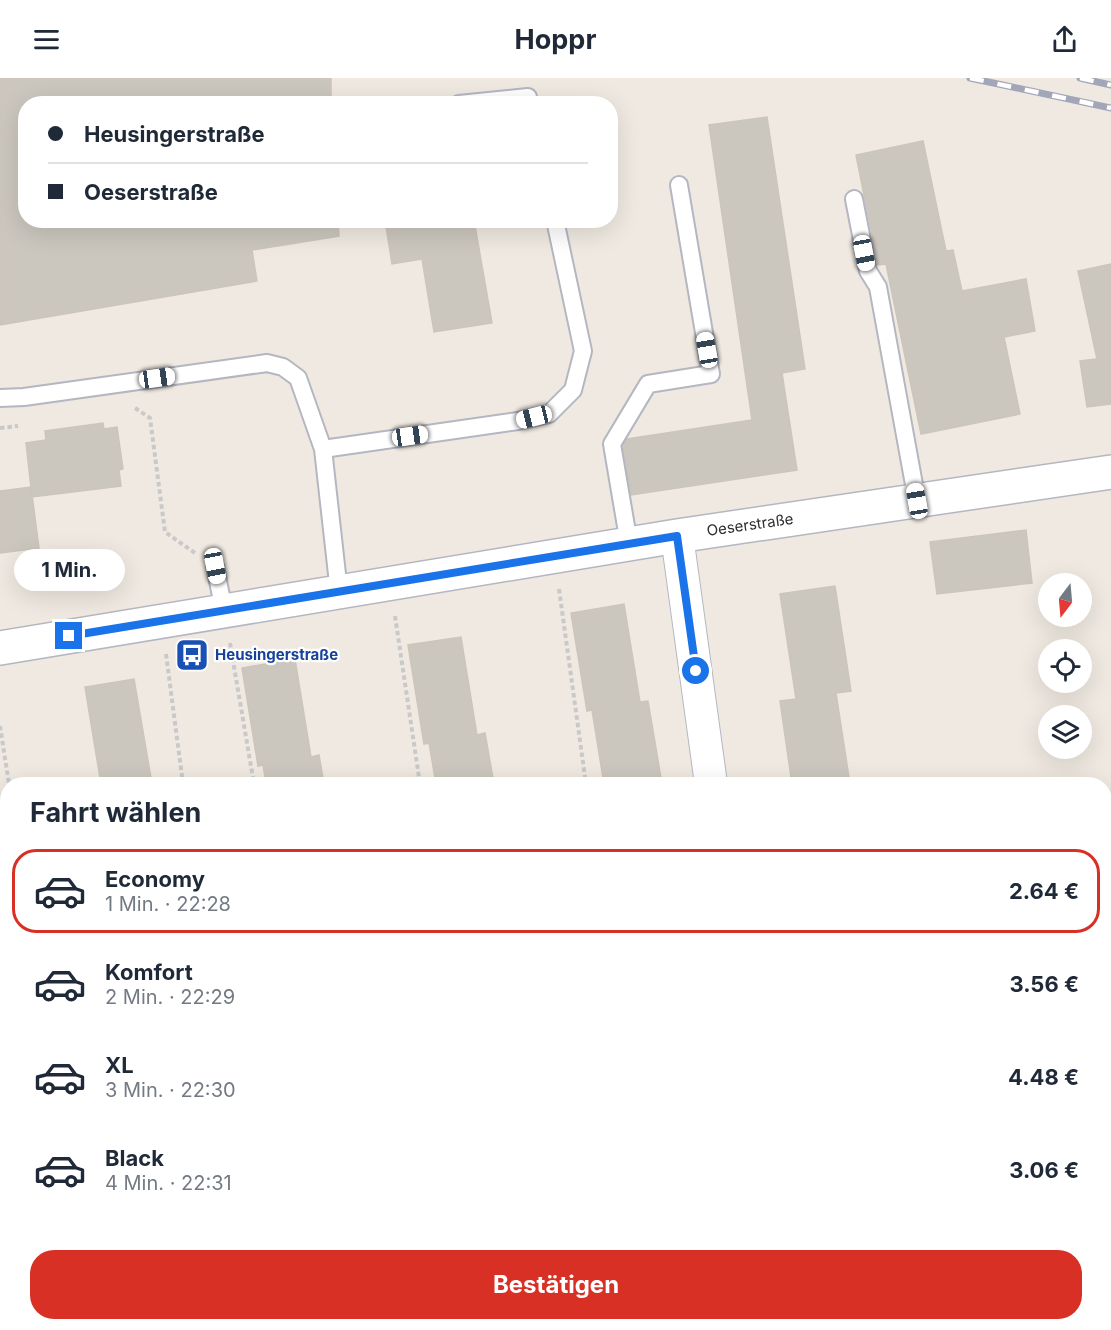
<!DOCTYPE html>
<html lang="de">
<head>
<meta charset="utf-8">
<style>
	body { margin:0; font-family:Inter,sans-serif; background:#f2f2f3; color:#1f2937; height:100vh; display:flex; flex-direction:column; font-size:22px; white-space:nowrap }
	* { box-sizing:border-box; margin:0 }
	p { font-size:20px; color:#747a83 }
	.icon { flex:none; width:33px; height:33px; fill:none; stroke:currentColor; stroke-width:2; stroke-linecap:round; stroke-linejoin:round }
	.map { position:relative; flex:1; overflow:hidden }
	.details { position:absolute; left:0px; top:699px; width:1112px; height:554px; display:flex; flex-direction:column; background:#fff; border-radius:24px 24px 0 0; box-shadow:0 6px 24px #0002 }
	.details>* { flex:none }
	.hud { position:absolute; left:18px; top:18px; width:600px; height:132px; border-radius:24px; box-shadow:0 6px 24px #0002; display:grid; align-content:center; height:132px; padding:0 30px; background:#fff }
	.needle { width:39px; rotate:196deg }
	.fabs { position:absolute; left:1038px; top:495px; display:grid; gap:12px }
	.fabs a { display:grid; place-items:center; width:54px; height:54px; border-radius:50%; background:#fff; box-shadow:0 6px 24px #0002; font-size:30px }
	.end { position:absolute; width:27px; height:27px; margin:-14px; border:8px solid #1a73e8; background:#fff; box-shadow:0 0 0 3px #fff }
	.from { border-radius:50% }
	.bubble { position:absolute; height:42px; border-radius:21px; background:#fff; box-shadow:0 6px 24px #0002; font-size:20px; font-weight:700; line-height:42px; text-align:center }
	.car { position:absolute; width:18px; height:36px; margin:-18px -9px; border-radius:8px; box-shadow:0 0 4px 2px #0007; background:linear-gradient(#fff 24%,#345 0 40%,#fff 0 76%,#345 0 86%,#fff 0) }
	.hud b { display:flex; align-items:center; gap:21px; height:57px; font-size:22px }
	.hud b+b { border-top:2px solid #e0e1e3 }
	.hud i { width:15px; height:15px; background:#1f2937 }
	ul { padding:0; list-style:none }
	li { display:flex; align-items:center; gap:18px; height:84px; margin:0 12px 9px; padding:0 18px; border:3px solid transparent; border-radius:24px }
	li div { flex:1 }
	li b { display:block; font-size:22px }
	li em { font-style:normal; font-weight:700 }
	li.current { border-color:#d93025 }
	li>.icon { width:54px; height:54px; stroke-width:1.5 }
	h2 { padding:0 30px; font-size:27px; line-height:72px }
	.primary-button { display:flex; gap:12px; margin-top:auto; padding:12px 30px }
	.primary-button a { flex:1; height:69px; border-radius:24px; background:#d93025; color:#fff; font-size:24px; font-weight:700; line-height:69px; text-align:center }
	header { display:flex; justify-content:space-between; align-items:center; height:78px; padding:0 30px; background:#fff; font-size:27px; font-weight:700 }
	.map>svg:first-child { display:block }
	.building { fill:#cbc7bf; stroke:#cbc5ba; stroke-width:1.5 }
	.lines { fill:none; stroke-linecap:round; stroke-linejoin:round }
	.lane-casing { stroke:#b4b7c1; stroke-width:20 }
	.street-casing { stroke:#b4b7c1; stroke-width:34 }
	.secondary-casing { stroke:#b4b7c1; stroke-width:36 }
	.path { stroke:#c9c9c9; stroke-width:4; stroke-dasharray:4.5 3; stroke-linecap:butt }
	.lane { stroke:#fff; stroke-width:16 }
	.street { stroke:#fff; stroke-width:32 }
	.secondary { stroke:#fff; stroke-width:33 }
	.rail-casing { stroke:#a3a6b8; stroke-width:7 }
	.rail { stroke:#fff; stroke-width:4.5; stroke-dasharray:14; stroke-linecap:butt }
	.route { stroke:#1a73e8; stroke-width:8 }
	.labels { text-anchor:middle; stroke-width:4.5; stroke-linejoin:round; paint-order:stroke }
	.street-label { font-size:15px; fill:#2e2e2e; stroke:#fff }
	.transit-label { font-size:15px; font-weight:bold; fill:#164399; stroke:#fff; text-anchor:start }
</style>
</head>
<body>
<header><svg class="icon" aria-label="menu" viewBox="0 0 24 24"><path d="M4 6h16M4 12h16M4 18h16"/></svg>Hoppr<svg class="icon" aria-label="share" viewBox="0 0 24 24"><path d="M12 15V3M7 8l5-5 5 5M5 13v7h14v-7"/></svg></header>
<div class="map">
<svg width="1111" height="1252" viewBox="0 0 1111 1252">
	<rect width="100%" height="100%" fill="#efe9e1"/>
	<!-- building -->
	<path class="building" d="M0,0H331V26H26V142H338L339,158L252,172L257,203L0,247Z
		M767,39L805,291L782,295L797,392L631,417L623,368L627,361L752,342L709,47Z
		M923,63L946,173L953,172L962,213L1026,201L1035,253L1004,259L1020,336L921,356L886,186L878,187L856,77Z
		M385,142H474L492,245L434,254L422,181L392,186Z
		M1111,186V326L1087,329L1080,283L1097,281L1078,193Z
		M103,345L104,351L117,349L123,391L119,392L121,408L32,419L26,365L46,362L45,353Z
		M31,409L39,470L0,475V413Z
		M1026,452L1032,505L937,516L930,464Z
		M835,508L851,613L836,615L850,706H792L780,623L796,621L780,516Z
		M624,526L640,624L648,623L662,706H604L592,632L587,633L571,535Z
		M461,559L477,657L485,655L494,706H436L429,665L424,666L408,567Z
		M295,581L311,679L319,677L324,706H266L263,687L258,688L242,590Z
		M134,601L152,706H101L85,609Z"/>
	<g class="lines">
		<defs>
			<path id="lane" d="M459,26L528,19L529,26
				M854,121L868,193L878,209L917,423
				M0,320L24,319L267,285L283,289L298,300L323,371
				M629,466L612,366L648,306L711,296L679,107
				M215,488L224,533
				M339,514L323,371L518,343L549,336L573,312L583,273L555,142"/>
			<path id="street" d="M677,458L711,706
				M1104,876L1111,875
				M579,1252L643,1245"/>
			<path id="secondary" d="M0,570L677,458L1111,394"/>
		</defs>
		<!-- lane casing -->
		<use href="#lane" class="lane-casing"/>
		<!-- street casing -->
		<use href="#street" class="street-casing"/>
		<!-- secondary casing -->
		<use href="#secondary" class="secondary-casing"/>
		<!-- path -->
		<path class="path" d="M135,330L150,340L165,454L195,475
			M0,350L18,348
			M559,511L586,706
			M395,538L420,706
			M230,565L254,706
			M166,576L183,706
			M0,648L9,706
			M0,1002L8,1001
			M69,1245L71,1252
			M237,1245L239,1252
			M399,1245L400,1252
			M764,1245L765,1252
			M874,1245L875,1252"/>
		<!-- lane -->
		<use href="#lane" class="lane"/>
		<!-- street -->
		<use href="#street" class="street"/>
		<!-- secondary -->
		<use href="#secondary" class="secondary"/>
		<defs>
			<path id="rail" d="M970,0L1111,30
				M1080,0L1111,7"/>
		</defs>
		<!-- rail casing -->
		<use href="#rail" class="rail-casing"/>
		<!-- rail -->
		<use href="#rail" class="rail"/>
	</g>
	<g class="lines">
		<!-- route -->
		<path class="route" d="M69,558L677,458L696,593"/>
	</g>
	<!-- icons -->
	<defs>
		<symbol id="bus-square" viewBox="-11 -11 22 22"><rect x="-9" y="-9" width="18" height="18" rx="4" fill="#1a4fb4" stroke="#fff"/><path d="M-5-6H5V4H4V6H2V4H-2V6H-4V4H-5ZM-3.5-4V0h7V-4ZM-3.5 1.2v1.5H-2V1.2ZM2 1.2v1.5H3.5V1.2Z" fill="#fff"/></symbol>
	</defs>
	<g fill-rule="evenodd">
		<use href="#bus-square" x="173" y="558" width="38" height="38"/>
	</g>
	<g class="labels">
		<!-- street labels -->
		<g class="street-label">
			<text transform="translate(750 447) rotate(-8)" y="5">Oeserstraße</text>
		</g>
		<!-- transit labels -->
		<g class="transit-label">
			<text x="215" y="582">Heusingerstraße</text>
		</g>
	</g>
</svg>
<div class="fabs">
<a><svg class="needle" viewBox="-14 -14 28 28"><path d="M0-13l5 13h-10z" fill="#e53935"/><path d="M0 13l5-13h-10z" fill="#747a83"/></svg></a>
<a><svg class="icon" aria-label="locate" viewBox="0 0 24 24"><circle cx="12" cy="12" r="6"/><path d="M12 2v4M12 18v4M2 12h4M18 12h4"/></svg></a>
<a><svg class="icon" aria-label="layers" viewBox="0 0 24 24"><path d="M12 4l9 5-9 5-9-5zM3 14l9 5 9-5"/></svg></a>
</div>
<i class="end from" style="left:696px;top:593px"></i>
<i class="end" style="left:69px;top:558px"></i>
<div class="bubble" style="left:14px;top:471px;width:111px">1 Min.</div>
<i class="car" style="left:864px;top:175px;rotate:169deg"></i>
<i class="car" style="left:707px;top:272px;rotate:350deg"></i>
<i class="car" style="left:157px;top:300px;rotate:82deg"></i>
<i class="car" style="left:534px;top:339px;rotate:256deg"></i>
<i class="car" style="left:410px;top:358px;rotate:82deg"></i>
<i class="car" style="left:917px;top:423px;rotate:350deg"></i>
<i class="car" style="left:215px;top:488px;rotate:169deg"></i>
<div class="hud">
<b><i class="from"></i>Heusingerstraße</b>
<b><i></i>Oeserstraße</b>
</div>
<section class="details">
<h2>Fahrt wählen</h2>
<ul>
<li class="current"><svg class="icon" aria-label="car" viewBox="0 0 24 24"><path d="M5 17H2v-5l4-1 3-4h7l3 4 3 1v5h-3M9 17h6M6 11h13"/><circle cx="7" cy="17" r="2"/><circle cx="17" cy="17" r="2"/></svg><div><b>Economy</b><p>1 Min. · 22:28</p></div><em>2.64 €</em></li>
<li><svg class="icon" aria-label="car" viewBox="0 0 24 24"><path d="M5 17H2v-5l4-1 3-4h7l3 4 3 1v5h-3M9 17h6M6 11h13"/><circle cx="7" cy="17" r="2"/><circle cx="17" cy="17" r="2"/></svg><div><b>Komfort</b><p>2 Min. · 22:29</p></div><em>3.56 €</em></li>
<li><svg class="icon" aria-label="car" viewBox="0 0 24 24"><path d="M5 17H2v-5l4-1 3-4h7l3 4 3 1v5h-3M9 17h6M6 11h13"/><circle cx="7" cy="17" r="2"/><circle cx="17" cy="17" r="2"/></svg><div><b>XL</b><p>3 Min. · 22:30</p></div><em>4.48 €</em></li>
<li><svg class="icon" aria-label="car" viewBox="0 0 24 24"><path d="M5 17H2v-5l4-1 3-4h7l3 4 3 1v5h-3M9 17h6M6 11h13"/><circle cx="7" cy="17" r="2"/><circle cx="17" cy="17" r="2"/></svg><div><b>Black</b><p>4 Min. · 22:31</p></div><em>3.06 €</em></li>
</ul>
<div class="primary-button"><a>Bestätigen</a></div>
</section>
</div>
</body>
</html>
